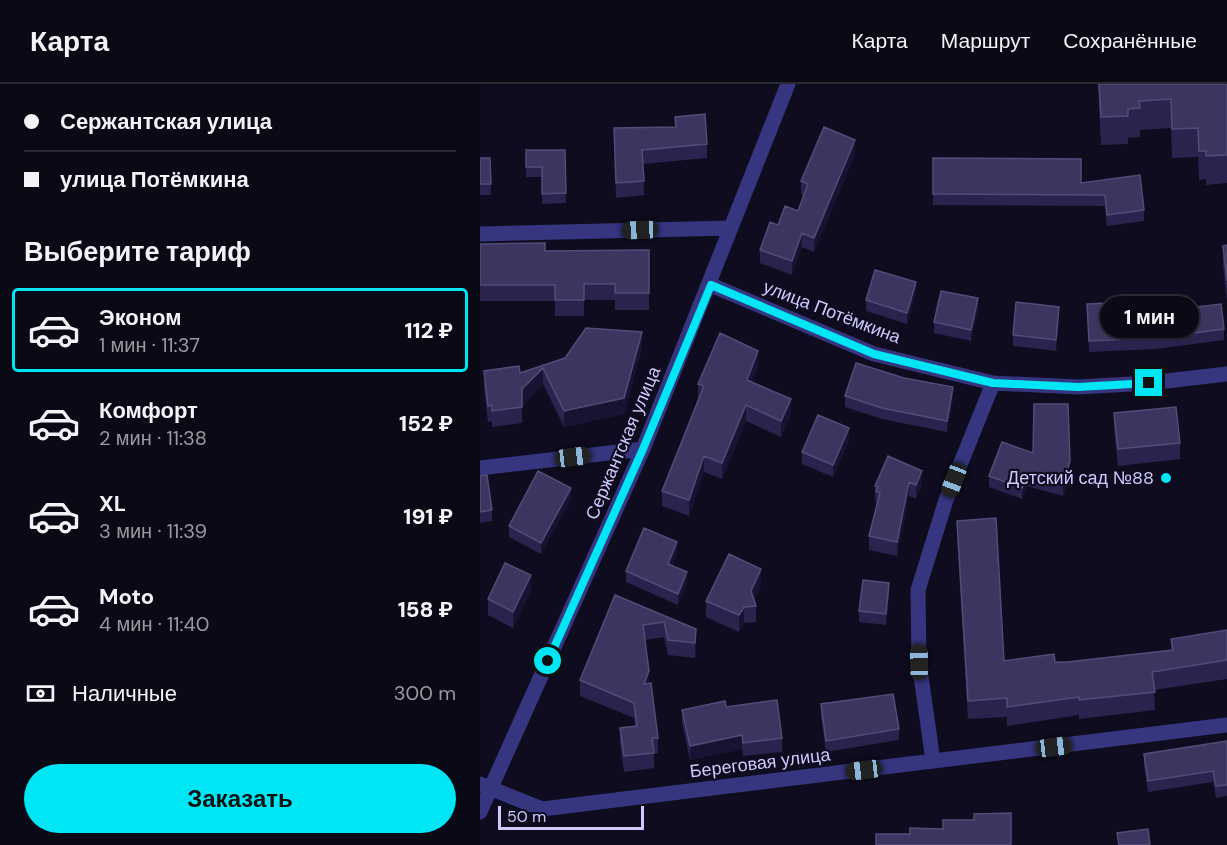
<!DOCTYPE html>
<html lang="ru">
<head>
<meta charset="utf-8">
<style>
	body { margin:0; font-family:"DM Sans",sans-serif; background:#181723; color:#f1f3f6; height:100vh; display:flex; flex-direction:column; font-size:22px; white-space:nowrap }
	* { box-sizing:border-box; margin:0 }
	p { font-size:20px; color:#999aa1 }
	.icon { flex:none; width:33px; height:33px; fill:none; stroke:currentColor; stroke-width:2; stroke-linecap:round; stroke-linejoin:round }
	.map { position:relative; flex:1; overflow:hidden }
	.panel { display:flex; flex-direction:column; background:#0a0916; width:480px }
	.panel>* { flex:none }
	.top-card { display:grid; align-content:center; height:132px; padding:0 24px; background:#0a0916 }
	.scale { position:absolute; left:18px; bottom:15px; width:146px; box-sizing:border-box; padding-left:6px; border:3px solid #cdc9ff; border-top:0; font-size:16px; line-height:21px; white-space:nowrap; color:#cdc9ff; -webkit-text-stroke:4px #0e0c1e; paint-order:stroke }
	.end { position:absolute; width:27px; height:27px; margin:-14px; border:8px solid #00e6f4; background:#111; box-shadow:0 0 0 3px #111 }
	.from { border-radius:50% }
	.bubble { position:absolute; height:42px; border-radius:21px; background:#0a0916; box-shadow:0 2px 4px #0004,0 0 0 2px #2a2a35; font-size:20px; font-weight:800; line-height:42px; text-align:center }
	.car { position:absolute; width:18px; height:36px; margin:-18px -9px; border-radius:8px; box-shadow:0 0 4px 2px #0007; background:linear-gradient(#222 24%,#8ab4d8 0 40%,#222 0 76%,#8ab4d8 0 86%,#222 0) }
	.top-card b { display:flex; align-items:center; gap:21px; height:57px; font-size:22px }
	.top-card b+b { border-top:2px solid #2a2a35 }
	.top-card i { width:15px; height:15px; background:#f1f3f6 }
	ul { padding:0; list-style:none }
	li { display:flex; align-items:center; gap:18px; height:84px; margin:0 12px 9px; padding:0 12px; border:3px solid transparent; border-radius:6px }
	li div { flex:1 }
	li b { display:block; font-size:22px }
	li em { font-style:normal; font-weight:800 }
	li.on { border-color:#00e6f4 }
	li>.icon { width:54px; height:54px; stroke-width:1.5 }
	h2 { padding:0 24px; font-size:27px; line-height:72px }
	.pay { display:flex; align-items:center; gap:15px; height:66px; padding:0 24px; font-size:22px }
	.pay p { margin-inline-start:auto }
	.action { display:flex; gap:12px; margin-top:auto; padding:12px 24px }
	.action a { flex:1; height:69px; border-radius:36px; background:#00e6f4; color:#111; font-size:24px; font-weight:800; line-height:69px; text-align:center }
	header { display:flex; align-items:center; gap:36px; box-sizing:border-box; height:84px; padding:0 30px; background:#0a0916; border-bottom:2px solid #2a2a35 }
	header strong { font-size:28px }
	nav { display:flex; gap:33px; margin-inline-start:auto; font-size:21px }
	main { display:flex; flex:1; min-height:0 }
	.map>svg:first-child { display:block }
	.lines { fill:none; stroke-linecap:round; stroke-linejoin:round }
	.street { stroke:#35367f; stroke-width:15 }
	.wall { fill:#2a234d }
	.shaded-wall { fill:#181332 }
	.building { fill:#3c3560; stroke:#524c79; stroke-width:1.5 }
	.route { stroke:#00e6f4; stroke-width:8 }
	.poi-dot { fill:#00e6f4; stroke:#0e0c1e; stroke-width:2 }
	.labels { text-anchor:middle; stroke-width:4.5; stroke-linejoin:round; paint-order:stroke }
	.street-label { font-size:18px; fill:#cdc9ff; stroke:#0e0c1e }
	.poi-label { font-size:18px; fill:#cdc9ff; stroke:#0e0c1e; text-anchor:end }
</style>
</head>
<body>
<header>
<strong>Карта</strong>
<nav><a>Карта</a><a>Маршрут</a><a>Сохранённые</a></nav>
</header>
<main>
<section class="panel">
<div class="top-card">
<b><i class="from"></i>Сержантская улица</b>
<b><i></i>улица Потёмкина</b>
</div>
<h2>Выберите тариф</h2>
<ul>
<li class="on"><svg class="icon" aria-label="car" viewBox="0 0 24 24"><path d="M5 17H2v-5l4-1 3-4h7l3 4 3 1v5h-3M9 17h6M6 11h13"/><circle cx="7" cy="17" r="2"/><circle cx="17" cy="17" r="2"/></svg><div><b>Эконом</b><p>1 мин · 11:37</p></div><em>112 ₽</em></li>
<li><svg class="icon" aria-label="car" viewBox="0 0 24 24"><path d="M5 17H2v-5l4-1 3-4h7l3 4 3 1v5h-3M9 17h6M6 11h13"/><circle cx="7" cy="17" r="2"/><circle cx="17" cy="17" r="2"/></svg><div><b>Комфорт</b><p>2 мин · 11:38</p></div><em>152 ₽</em></li>
<li><svg class="icon" aria-label="car" viewBox="0 0 24 24"><path d="M5 17H2v-5l4-1 3-4h7l3 4 3 1v5h-3M9 17h6M6 11h13"/><circle cx="7" cy="17" r="2"/><circle cx="17" cy="17" r="2"/></svg><div><b>XL</b><p>3 мин · 11:39</p></div><em>191 ₽</em></li>
<li><svg class="icon" aria-label="car" viewBox="0 0 24 24"><path d="M5 17H2v-5l4-1 3-4h7l3 4 3 1v5h-3M9 17h6M6 11h13"/><circle cx="7" cy="17" r="2"/><circle cx="17" cy="17" r="2"/></svg><div><b>Moto</b><p>4 мин · 11:40</p></div><em>158 ₽</em></li>
</ul>
<div class="pay"><svg class="icon" aria-label="cash" viewBox="0 0 24 24"><path d="M3 7h18v10H3z"/><circle cx="12" cy="12" r="2"/></svg>Наличные<p>300 m</p></div>
<div class="action"><a>Заказать</a></div>
</section>
<div class="map">
<svg width="747" height="761" viewBox="0 0 747 761">
	<rect width="100%" height="100%" fill="#0e0c1e"/>
	<g class="lines">
		<!-- street -->
		<path class="street" d="M0,150L251,144
			M231,201L394,270L513,299L598,303L669,299L747,290
			M0,384L163,365
			M453,677L439,578L438,506L466,416L513,299
			M0,700L62,725L747,641
			M0,728L163,365L308,0"/>
	</g>
	<!-- wall -->
	<path class="wall" d="M618,0H747V99L726,101V95L719,96L718,73L692,74L691,44L660,46V53L648,54V60L621,61Z
		M195,33L227,60V74L163,80L164,111L136,114L134,44L195,43Z
		M46,66H85L86,119L62,120V93H46Z
		M375,70L334,168L322,163L312,191L280,179V166L298,141L318,127L324,112L321,110V97Z
		M0,74H10L11,111H0Z
		M453,74L601,99L664,126V137L627,142L625,122L453,121Z
		M0,160L65,167L169,166V226H135V216H104V232H75V217H0Z
		M747,161V218L743,182V162Z
		M436,210L427,240L386,227V216Z
		M607,220L649,231L744,245V256L675,265L609,268Z
		M498,225L491,257L454,249V238Z
		M579,234L576,267L533,262V251Z
		M162,264L144,330L84,343L63,300L42,322V339L12,343V337L8,338L4,303V287L40,289Z
		M278,282L272,298L311,331L301,353L266,337L242,395L224,388L209,432L182,422V407L218,315V300Z
		M365,312L473,315L467,348L402,335L365,323Z
		M634,329L700,359V375L638,382L634,346Z
		M369,356L353,393L322,380V368Z
		M408,372L442,401L436,415L429,412L417,472L389,466V452L397,422L396,421V417L395,416V402Z
		M590,388L583,412L547,402L542,415L509,403V392Z
		M0,392L12,426V437L0,439Z
		M91,415L61,470L29,453V442Z
		M477,437L524,577L587,578L691,567V555L747,546V595L674,606L675,626L599,635V631L527,642V633L488,635L477,455Z
		M197,470L192,482L207,499L198,521L146,498V487Z
		M281,501L274,516L276,522V538L264,539L259,548L226,533V517Z
		M51,507L33,544L8,531V515Z
		M409,510L406,541L379,538V527Z
		M135,511L216,545V560L215,574L188,571L184,553L165,556L169,599L178,654V669H174V684L144,688L140,660V644L155,642L154,634L100,612V596Z
		M341,620L419,645V656L346,668L341,632Z
		M246,623L302,654V668L263,672L262,665L210,676L202,639V626Z
		M747,657V712L736,714L733,698L668,708L664,681V670Z"/>
	<!-- shaded-wall -->
	<path class="shaded-wall" d="M375,56V70L334,168V154Z
		M322,149V163L312,191V177Z
		M436,198V210L427,240V229Z
		M498,214V225L491,257V246Z
		M579,223V234L576,267V256Z
		M162,248V264L144,330L84,343V327Z
		M278,267V282L267,312V296Z
		M63,284V300L42,322V305Z
		M473,303V315L467,348V337Z
		M311,315V331L301,353V337Z
		M266,321V337L242,395V379Z
		M369,344V356L353,393V381Z
		M224,372V388L209,432V416Z
		M590,377V388L583,412V401Z
		M442,387V401L436,415V401Z
		M547,391V402L542,415V404Z
		M429,398V412L417,472V458Z
		M91,404V415L61,470V459Z
		M197,458V470L188,491V480Z
		M281,485V501L271,523V507Z
		M207,488V499L198,521V510Z
		M51,491V507L33,544V528Z
		M409,499V510L406,541V530Z
		M264,523V539L259,548V531Z
		M216,545V560L215,574V559Z
		M169,587V602L164,600Z
		M262,651V665L210,676V662Z"/>
	<!-- building -->
	<path class="building" d="M619,0H747V71L726,72V67H719L718,44L692,45L691,15L659,17L660,24L648,25V32L621,33Z
		M225,30L227,60L162,66L164,97L136,99L134,44L196,43L195,33Z
		M344,43L375,56L334,154L322,149L312,177L280,166L290,138L298,141L305,122L318,127L328,100L321,97Z
		M46,66H85L86,109L62,110V83H46Z
		M0,74H10L11,100H0Z
		M453,74L601,75V99L660,91L664,126L627,131L625,111L453,110Z
		M65,159V167L169,166V209H135V200H104V216H75V201H0V160Z
		M747,161V197L743,162Z
		M395,186L436,198L427,229L386,216Z
		M461,207L498,214L491,246L454,238Z
		M536,218L579,223L576,256L533,251Z
		M649,218V231L741,220L744,245L675,254L609,257L607,220Z
		M106,244L162,248L144,314L84,327L63,284L42,305V323L12,327V321L8,322L4,287L39,282L40,289L85,274Z
		M240,249L278,267L267,296L311,315L301,337L266,321L242,379L224,372L209,416L182,407L224,302L218,300Z
		M376,279L424,294L473,303L467,337L402,324L365,312Z
		M554,320H588L590,377L583,401L547,391L542,404L509,392L522,358L553,369Z
		M696,323L700,359L638,365L634,329Z
		M338,331L369,344L353,381L322,368Z
		M408,372L442,387L436,401L429,398L417,458L389,452L400,409L396,407L398,403L395,402Z
		M58,387L91,404L61,459L29,442Z
		M7,391L12,426L0,428V392Z
		M516,434L524,577L574,570L575,578H587L693,566L691,555L747,546V576L672,588L675,608L599,616V613L527,623V614L488,617L477,437Z
		M164,444L197,458L188,480L207,488L198,510L146,487Z
		M249,470L281,485L271,507L276,522L264,523L259,531L226,517Z
		M25,479L51,491L33,528L8,515Z
		M383,496L409,499L406,530L379,527Z
		M135,511L216,545L215,559L188,556L184,538L163,541L169,587L164,600L171,599L178,654H172L174,669L144,672L140,644L157,642L154,619L100,596Z
		M413,610L419,645L346,657L341,620Z
		M297,616L302,654L263,659L262,651L210,662L202,626L245,617L246,623Z
		M747,657V701L736,702L733,687L668,697L664,670Z
		M531,729V761H396V750H430V744L463,745V736H494V730Z
		M668,745L670,761H639L637,749Z"/>
	<g class="lines">
		<!-- route -->
		<path class="route" d="M68,577L163,365L231,201L394,270L513,299L598,303L669,299"/>
	</g>
	<!-- markers -->
	<circle class="poi-dot" cx="686" cy="394" r="6"/>
	<g class="labels">
		<!-- street labels -->
		<g class="street-label">
			<text transform="translate(352 228) rotate(21)" y="6">улица Потёмкина</text>
			<text transform="translate(143 359) rotate(-67)" y="6">Сержантская улица</text>
			<text transform="translate(280 679) rotate(-7)" y="6">Береговая улица</text>
		</g>
		<!-- poi labels -->
		<g class="poi-label">
			<text x="674" y="400">Детский сад №88</text>
		</g>
	</g>
</svg>
<div class="scale">50 m</div>
<i class="end from" style="left:68px;top:577px"></i>
<i class="end" style="left:669px;top:299px"></i>
<div class="bubble" style="left:620px;top:212px;width:99px">1 мин</div>
<i class="car" style="left:160px;top:146px;rotate:268deg"></i>
<i class="car" style="left:93px;top:373px;rotate:83deg"></i>
<i class="car" style="left:474px;top:396px;rotate:201deg"></i>
<i class="car" style="left:439px;top:578px;rotate:359deg"></i>
<i class="car" style="left:574px;top:663px;rotate:83deg"></i>
<i class="car" style="left:384px;top:686px;rotate:263deg"></i>
</div>
</main>
</body>
</html>
